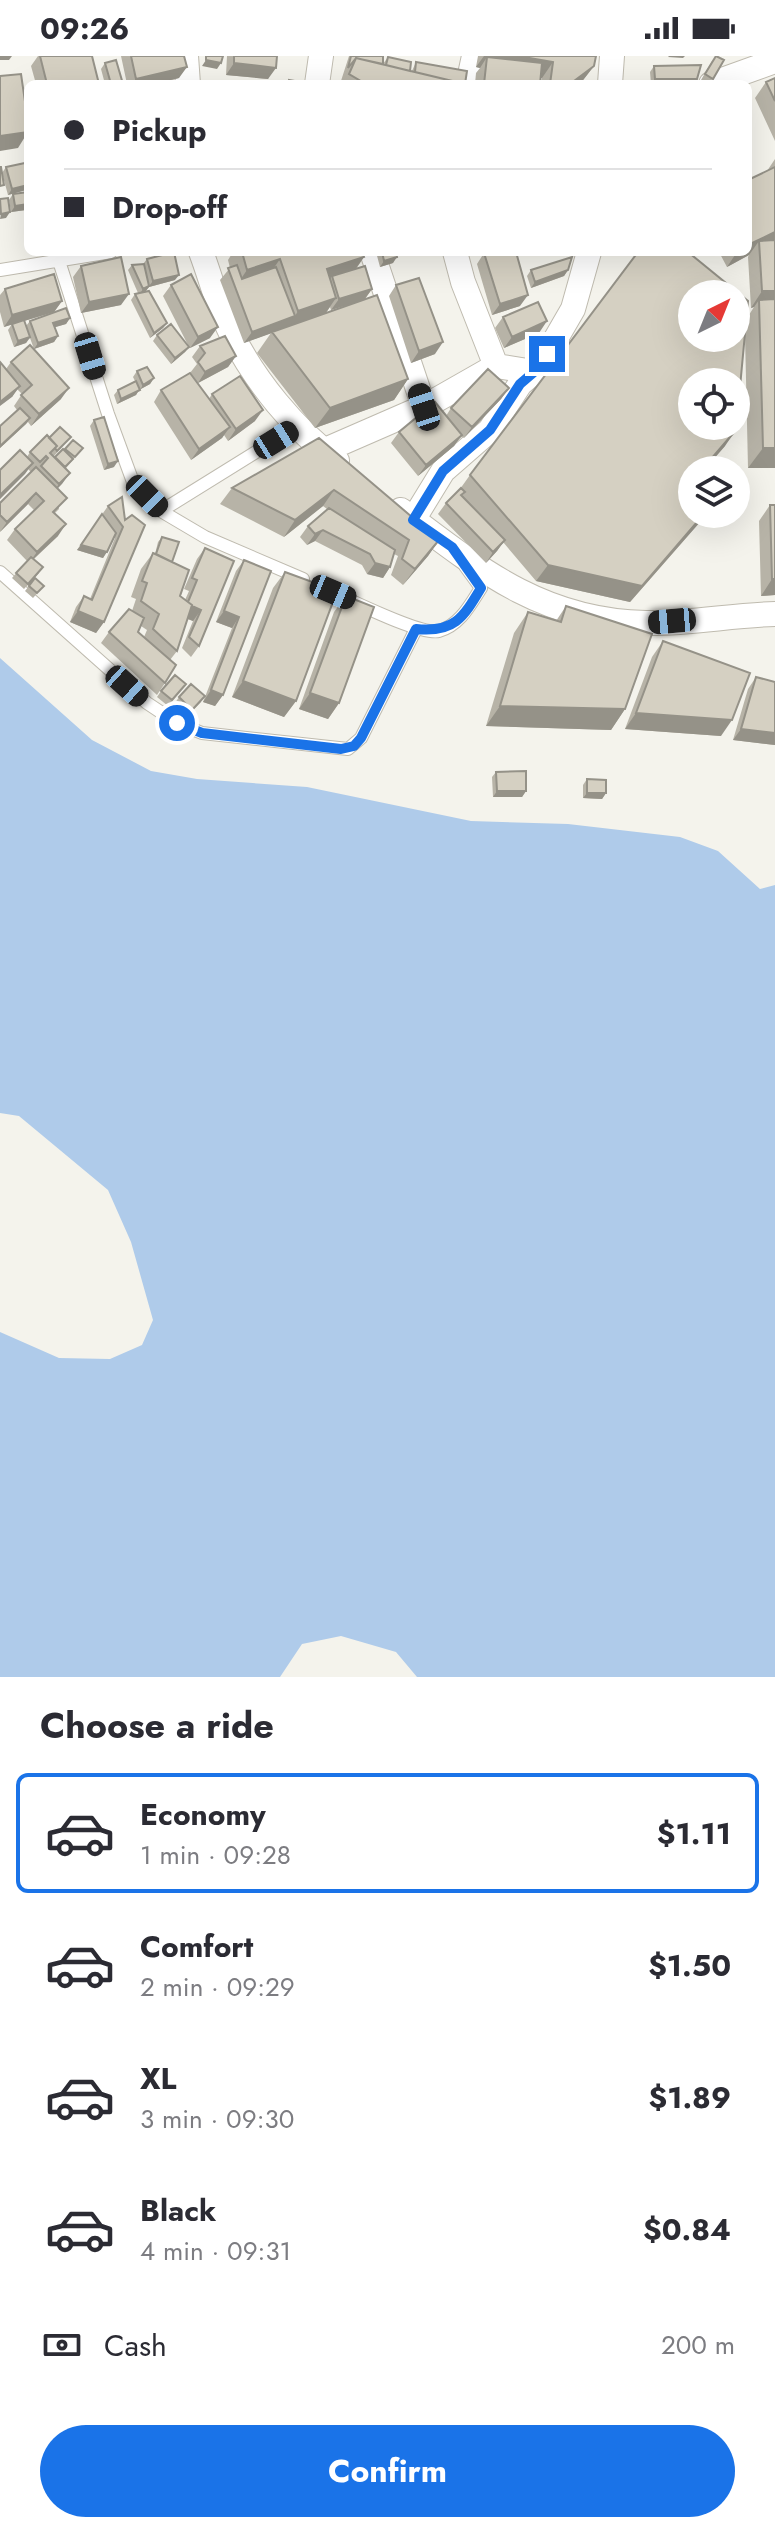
<!DOCTYPE html>
<html lang="en">
<head>
<meta charset="utf-8">
<style>
	body { margin:0; font-family:Jost,sans-serif; background:#f7f7f7; color:#2b2b33; height:100vh; display:flex; flex-direction:column; font-size:30px; white-space:nowrap }
	* { box-sizing:border-box; margin:0 }
	p { font-size:26px; color:#7c7c81 }
	.icon { flex:none; width:44px; height:44px; fill:none; stroke:currentColor; stroke-width:2; stroke-linecap:round; stroke-linejoin:round }
	.map { position:relative; height:1621px; overflow:hidden }
	.panel { display:flex; flex-direction:column; background:#fff; flex:1 }
	.panel>* { flex:none }
	.guide { position:absolute; left:24px; top:24px; width:728px; height:176px; border-radius:12px; box-shadow:0 8px 32px #0002; display:grid; align-content:center; height:176px; padding:0 40px; background:#fff }
	.needle { width:52px; rotate:43deg }
	.buttons { position:absolute; left:678px; top:224px; display:grid; gap:16px }
	.buttons a { display:grid; place-items:center; width:72px; height:72px; border-radius:50%; background:#fff; box-shadow:0 8px 32px #0002; font-size:40px }
	.end { position:absolute; width:36px; height:36px; margin:-18px; border:10px solid #1a73e8; background:#fff; box-shadow:0 0 0 4px #fff }
	.from { border-radius:50% }
	.car { position:absolute; width:24px; height:48px; margin:-24px -12px; border-radius:10px; box-shadow:0 0 6px 2px #0007; background:linear-gradient(#222 24%,#8ab4d8 0 40%,#222 0 76%,#8ab4d8 0 86%,#222 0) }
	.guide b { display:flex; align-items:center; gap:28px; height:76px; font-size:30px }
	.guide b+b { border-top:2px solid #e1e1e2 }
	.guide i { width:20px; height:20px; background:#2b2b33 }
	ul { padding:0; list-style:none }
	li { display:flex; align-items:center; gap:24px; height:120px; margin:0 16px 12px; padding:0 24px; border:4px solid transparent; border-radius:12px }
	li div { flex:1 }
	li b { display:block; font-size:30px }
	li em { font-style:normal; font-weight:700 }
	li.active { border-color:#1a73e8 }
	li>.icon { width:72px; height:72px; stroke-width:1.5 }
	h2 { padding:0 40px; font-size:36px; line-height:96px }
	.pay { display:flex; align-items:center; gap:20px; height:88px; padding:0 40px; font-size:30px }
	.pay p { margin-inline-start:auto }
	.primary-button { display:flex; gap:16px; margin-top:auto; padding:16px 40px }
	.primary-button a { flex:1; height:92px; border-radius:48px; background:#1a73e8; color:#fff; font-size:32px; font-weight:700; line-height:92px; text-align:center }
	.status { display:flex; justify-content:space-between; align-items:center; height:56px; padding:0 40px; background:#fff; direction:ltr }
	.status svg { height:22px; fill:currentColor }
	.map>svg:first-child { display:block }
	.water { fill:#afcbea }
	.lines { fill:none; stroke-linecap:round; stroke-linejoin:round }
	.service-casing { stroke:#bfbbaf; stroke-width:14 }
	.minor-casing { stroke:#bfbbaf; stroke-width:26 }
	.service { stroke:#fff; stroke-width:12 }
	.minor { stroke:#fff; stroke-width:24 }
	.wall { fill:#b7b3a7; fill-rule:evenodd }
	.shaded-wall { fill:#959288 }
	.building { fill:#d5d0c2; stroke:#959288; stroke-width:2; fill-rule:evenodd }
	.route { stroke:#1a73e8; stroke-width:10 }
</style>
</head>
<body>
<div class="status"><b>09:26</b><svg viewBox="0 0 49 12"><path d="M0 12V9h3v3zM5 12V6h3v6zM10 12V3h3v9zM15 12V0h3v12zM26 1h20v11H26zM47 4h2v5h-2z"/></svg></div>
<div class="map">
<svg width="775" height="1621" viewBox="0 0 775 1621">
	<rect width="100%" height="100%" fill="#f4f3ec"/>
	<!-- water -->
	<path class="water" d="M0,602L92,684L151,715L197,723L307,731L471,765L568,768L680,781L718,795L760,833L775,829V1621H417L396,1596L341,1580L302,1588L280,1621H0V1276L59,1302L110,1303L142,1289L153,1264L131,1186L108,1134L19,1060L0,1057Z"/>
	<g class="lines">
		<defs>
			<path id="service" d="M59,205L108,358L133,426L161,455L205,481L303,523
				M0,214L111,196
				M161,455L298,370
				M0,516L147,647L177,667L202,677L348,693L361,682L416,573
				M323,532C345,541 420,580 439,575C460,569 470,549 481,532L465,510"/>
			<path id="minor" d="M186,0L188,28
				M317,28L321,0
				M468,28L474,0
				M610,28L612,0
				M711,28L775,5
				M201,196C211,222 218,252 231,277C255,325 294,373 337,405
				M372,196L424,351
				M455,196L463,226L496,310
				M323,395L424,351L496,310L534,316
				M401,454C480,514 543,565 646,567C689,568 732,559 775,558
				M413,464L443,415L490,374L520,328L534,316L547,298L573,253L589,196"/>
		</defs>
		<!-- service casing -->
		<use href="#service" class="service-casing"/>
		<!-- minor casing -->
		<use href="#minor" class="minor-casing"/>
		<!-- service -->
		<use href="#service" class="service"/>
		<!-- minor -->
		<use href="#minor" class="minor"/>
	</g>
	<!-- wall -->
	<path class="wall" d="M38,0H92L99,28H36L31,10Z
		M121,0H184L179,22L168,25L170,28H127Z
		M227,0H277L268,23L226,19Z
		M349,0H383V8L388,1L412,15L416,6L465,28H340Z
		M478,0H596L594,10L580,28H541L542,22H540V28H475L476,17L480,12L476,11Z
		M724,4L709,28L701,24L712,5Z
		M105,7L123,28H105L101,13Z
		M654,10L693,28H651L650,16Z
		M775,22V85L755,42L766,26Z
		M775,103V412H748L745,279L725,390L705,413L692,458H707L630,546L536,525L503,486L497,495L486,507L438,458L446,447L460,433L470,419L747,262L754,251L751,252L748,201L749,199L727,211L719,196H748L767,115Z
		M6,111L26,134L8,139L2,117Z
		M28,136V151L26,154L11,156L9,144L13,138Z
		M233,196H362L364,201L356,213L372,233L365,243L408,323L394,344L315,372L257,297L271,277L244,287L220,224L230,212L228,204ZM351,248L326,257L330,251L331,254Z
		M376,196H396L393,207L380,211Z
		M488,196H527L517,200L520,250L492,259L477,208L484,197Z
		M147,203L175,224L149,231L145,236L167,267L163,272L150,282L131,244L135,238L138,237L128,214L132,209L143,208Z
		M81,210L121,249L81,257L73,221Z
		M531,214H568L564,220L531,232L527,220Z
		M171,229L210,282L190,292L189,291L185,296L171,308L153,285L157,279L189,291L163,240Z
		M396,229L435,298L411,307L389,240Z
		M5,233L62,245L54,256L70,262L66,268L55,271L58,280L54,286L34,293L30,282L26,287L14,291L8,274L12,268L4,271L0,256V239ZM51,257L30,265L26,270L24,265Z
		M503,261L539,277L504,292L495,272Z
		M200,290L236,300L228,311L198,327L209,343L212,338L255,365L228,385L224,379L222,382L191,404L154,346L161,334L190,317L197,308L192,301Z
		M11,306L61,343L31,370L28,366L0,392V370L17,354L14,350L22,338L17,333L12,341L6,313Z
		M137,315L154,322L150,328L139,334L136,339L117,348L114,339L118,334L135,325L133,321Z
		M509,332L501,343L464,382L461,380L454,390L418,420L391,387L399,376L446,360L451,352Z
		M94,364L114,411L104,414L90,370Z
		M71,381L54,400L55,401L64,394L73,384L83,392L66,412L70,417L57,433L59,453L55,457L58,480L34,503L39,517L24,533L12,522L27,505L7,484L15,473L34,454L28,448L0,476V447L31,416L28,413L0,443V414L27,401L30,396L49,382Z
		M319,382L439,484L428,500L403,529L391,519L398,500L394,498L390,511L383,522L367,518L362,509L315,485L307,489L300,481L308,470L327,453L323,450L284,481L220,448L232,432Z
		M770,449H775V539L761,540L759,465Z
		M108,450L125,464L104,566L96,577L70,566L76,551L84,540L90,543L115,482L114,481L103,502L77,494Z
		M162,481L172,506L180,540L185,544L189,535L184,533L197,503L205,492L199,590L191,601L182,592L193,565L187,563L177,595L170,604L165,627L157,639L101,587L109,576L132,555L136,543L131,541L141,513L153,497L155,498L158,486ZM141,570L147,574L144,581L138,576Z
		M244,504L271,515L223,639L215,650L203,646L232,572L216,566L236,515Z
		M285,516L296,645L284,661L232,641L273,532Z
		M29,530H44L33,542L25,535Z
		M346,540L339,647L328,663L299,653L334,556Z
		M566,550L625,653L611,674L486,670L514,577L528,556L556,565Z
		M663,585L721,680L625,673L652,601Z
		M756,621L775,626V689L733,684L748,633Z
		M186,628L168,650L157,641L161,635Z
		M179,641L201,646L188,659L175,647Z
		M496,716L526,735L522,741H493L492,721Z
		M587,723L606,737L602,743L583,742V729Z"/>
	<!-- shaded-wall -->
	<path class="shaded-wall" d="M0,0H12L9,4H0Z
		M484,0H518L553,6L542,22L486,13L487,1L480,12L476,11Z
		M669,0H685L683,2L668,1Z
		M206,4L221,7L217,13L202,10Z
		M234,7L276,12L268,23L226,19Z
		M594,10L580,28H570Z
		M187,11L179,22L154,28H132L136,23Z
		M655,23H697L693,28H651Z
		M28,76L18,92L0,95V80Z
		M28,129L26,134L8,139L12,133Z
		M28,148L26,154L11,156L15,150Z
		M10,156L6,162L0,163L1,158Z
		M775,176V186L759,185L749,199L727,211L737,196H748V189Z
		M364,201L352,218L332,220L328,225L327,213Z
		M397,201L393,207L380,211L384,205Z
		M280,203L269,219L236,230L247,214Z
		M568,214L564,220L531,232L535,226Z
		M179,219L175,224L149,231L145,236L139,239L143,233L149,230L153,225Z
		M372,233L364,244L331,254L339,243Z
		M762,235H775V250L759,244L754,251L751,252Z
		M129,238L121,249L81,257L89,246Z
		M528,239L520,250L492,259L500,248Z
		M336,242L325,258L244,287L252,276L295,260L298,255Z
		M62,245L54,256L4,271L12,259Z
		M70,262L66,268L49,273L53,267Z
		M547,265L539,277L504,292L512,281Z
		M167,267L163,272L150,282L154,277Z
		M218,271L210,282L190,292L198,281Z
		M58,280L54,286L34,293L38,287Z
		M30,281L26,287L14,291L18,285Z
		M443,286L435,298L411,307L419,295Z
		M189,291L185,296L171,308L175,302Z
		M236,300L228,311L198,327L205,316Z
		M154,322L150,328L139,334L136,339L117,348L121,343L140,334L143,329Z
		M408,323L394,344L315,372L330,352Z
		M20,330L12,341L0,350V346Z
		M69,332L61,343L31,370L39,358Z
		M509,332L501,343L464,382L472,371Z
		M263,354L255,365L228,385L236,373Z
		M30,362L26,368L0,392V390Z
		M230,371L222,382L191,404L199,393Z
		M736,374L725,390L704,414H702Z
		M462,379L454,390L418,420L426,409Z
		M763,392H775V412H748Z
		M118,405L114,411L104,414L108,408Z
		M33,407L25,418L0,443V439Z
		M70,417L62,428L51,439L59,428Z
		M334,434L323,450L284,481L295,464Z
		M36,437L28,448L0,476L7,466Z
		M704,458H707L630,546L536,525L548,509Z
		M66,468L58,480L29,507L37,496Z
		M323,474L315,485L307,489L315,478Z
		M439,484L428,500L403,529L415,513Z
		M505,484L497,495L486,507L493,496Z
		M81,489L107,496L103,502L77,494Z
		M375,507L390,511L383,522L367,518Z
		M772,523H775V539L761,540Z
		M187,548L201,554L193,565L179,559Z
		M78,555L104,566L96,577L70,566Z
		M224,555L239,561L232,572L216,566Z
		M243,625L296,645L284,661L232,641Z
		M211,634L223,639L215,650L203,646Z
		M310,637L339,647L328,663L299,653Z
		M500,650L625,653L611,674L486,670Z
		M636,657L732,664L721,680L625,673Z
		M741,673L775,677V689L733,684Z
		M497,735H526L522,741H493Z
		M587,737H606L602,743L583,742Z"/>
	<!-- building -->
	<path class="building" d="M40,0H92L99,28H47Z
		M131,0H184L187,11L136,23Z
		M206,0H223L221,7L206,4Z
		M234,0H277L276,12L234,7Z
		M351,0H383V8L356,2L348,12Z
		M518,0H596L594,10L570,28H550L553,6Z
		M716,0L724,4L713,23L705,18Z
		M388,1L411,6L410,15L386,9Z
		M487,1L542,7L540,28H484Z
		M356,2L465,28H366L349,18Z
		M116,4L123,28H111L105,7Z
		M416,6L467,15L465,28L415,16Z
		M701,9L697,23H655L654,10Z
		M21,18L28,66V76L0,80V20Z
		M775,22V45L766,26Z
		M289,24L307,27V28H288Z
		M170,25V28H147Z
		M206,25L232,28H206Z
		M25,107L28,120V129L12,133L6,111Z
		M0,111H1L4,129L0,130Z
		M775,111V176L748,189V124Z
		M28,136V148L15,150L13,138Z
		M8,142L10,156L1,158L0,143Z
		M775,184V235H762L759,185Z
		M174,196L179,219L153,225L147,203Z
		M242,196H362L364,201L327,213L336,242L298,255L280,203L247,214Z
		M382,196H396L397,201L384,205Z
		M488,196H516L528,239L500,248L484,197Z
		M638,196H688L748,245L736,374L704,411L706,414H692V458H704L642,530L548,509L470,419ZM692,238H736V282H692ZM692,326H736V370H692Z
		M121,201L129,238L89,246L81,210Z
		M572,201L568,214L535,226L531,214Z
		M144,208L149,230L143,233L132,209Z
		M237,209L242,223L276,211L295,260L252,276L228,212Z
		M365,210L372,233L339,243L332,220Z
		M54,218L62,245L12,259L5,233Z
		M191,218L218,271L198,281L171,229Z
		M419,222L443,286L419,295L396,229Z
		M149,235L167,267L154,277L135,238Z
		M377,239L408,323L330,352L272,276Z
		M775,243V392H763L759,244Z
		M538,246L547,265L512,281L503,261Z
		M66,252L70,262L53,267L58,280L38,287L30,265Z
		M24,264L30,281L18,285L12,268Z
		M171,268L189,291L175,302L157,279Z
		M225,280L236,300L205,316L198,306L205,297L200,290Z
		M30,289L69,332L39,358L21,339L32,329L11,306Z
		M0,306L20,330L0,346Z
		M147,311L154,322L143,329L137,315Z
		M488,313L509,332L472,371L451,352Z
		M190,317L230,371L199,393L161,334Z
		M240,320L263,354L236,373L212,338Z
		M136,325L140,334L121,343L118,334Z
		M435,346L462,379L426,409L399,376Z
		M20,352L30,362L0,390V370Z
		M104,361L118,405L108,408L94,364Z
		M60,371L71,381L57,395L55,392L57,390L49,382Z
		M47,379L57,390L50,397L70,417L59,428L41,410L48,402L46,400L40,406L30,396Z
		M319,382L439,484L415,513L402,503L409,484L334,434L295,464L232,432Z
		M73,384L83,392L75,401L65,393Z
		M63,393L73,403L65,411L55,401Z
		M20,394L33,407L0,439V414Z
		M36,411L67,442L53,456L66,468L37,496L15,473L44,445L36,437L7,466L0,459V447Z
		M461,432L465,436L461,439L505,484L493,496L446,447Z
		M122,441L125,464L132,459L145,469L104,566L78,555L84,540L92,544L123,471L108,450Z
		M770,449H775V523H772Z
		M329,452L395,494L390,511L375,507L370,498L323,474L315,478L308,470Z
		M102,458L116,477L107,496L81,489Z
		M162,481L179,486L172,506L156,498Z
		M205,492L234,505L199,590L189,581L201,554L192,550V549L188,546L197,524L192,522Z
		M153,497L189,514L180,540L192,549L177,595L153,573L159,558L141,545L147,527L142,525Z
		M31,501L43,511L28,528L16,517Z
		M244,504L271,515L223,639L211,634L239,561L224,555Z
		M285,516L337,535L296,645L243,625Z
		M35,522L44,530L37,537L29,530Z
		M346,540L374,551L339,647L310,637Z
		M566,550L652,578L625,653L500,650L528,556L561,566Z
		M129,553L144,562L138,576L176,609L165,627L109,576Z
		M663,585L750,617L732,664L636,657Z
		M175,619L186,628L172,644L161,635Z
		M756,621L775,626V677L741,673Z
		M191,628L205,640L192,654L179,641Z
		M526,715V735H497L496,716Z
		M587,723L606,724V737H587Z"/>
	<g class="lines">
		<!-- route -->
		<path class="route" d="M177,667L202,677L341,693L354,690L361,682L416,573C454,577 463,562 481,532L452,491L413,464L443,415L490,374L520,328L534,316L547,298"/>
	</g>
</svg>
<div class="buttons">
<a><svg class="needle" viewBox="-14 -14 28 28"><path d="M0-13l5 13h-10z" fill="#e53935"/><path d="M0 13l5-13h-10z" fill="#7c7c81"/></svg></a>
<a><svg class="icon" aria-label="locate" viewBox="0 0 24 24"><circle cx="12" cy="12" r="6"/><path d="M12 2v4M12 18v4M2 12h4M18 12h4"/></svg></a>
<a><svg class="icon" aria-label="layers" viewBox="0 0 24 24"><path d="M12 4l9 5-9 5-9-5zM3 14l9 5 9-5"/></svg></a>
</div>
<i class="end from" style="left:177px;top:667px"></i>
<i class="end" style="left:547px;top:298px"></i>
<i class="car" style="left:90px;top:300px;rotate:163deg"></i>
<i class="car" style="left:424px;top:351px;rotate:342deg"></i>
<i class="car" style="left:276px;top:384px;rotate:58deg"></i>
<i class="car" style="left:147px;top:440px;rotate:135deg"></i>
<i class="car" style="left:333px;top:536px;rotate:113deg"></i>
<i class="car" style="left:672px;top:565px;rotate:265deg"></i>
<i class="car" style="left:127px;top:630px;rotate:132deg"></i>
<div class="guide">
<b><i class="from"></i>Pickup</b>
<b><i></i>Drop-off</b>
</div>
</div>
<section class="panel">
<h2>Choose a ride</h2>
<ul>
<li class="active"><svg class="icon" aria-label="car" viewBox="0 0 24 24"><path d="M5 17H2v-5l4-1 3-4h7l3 4 3 1v5h-3M9 17h6M6 11h13"/><circle cx="7" cy="17" r="2"/><circle cx="17" cy="17" r="2"/></svg><div><b>Economy</b><p>1 min · 09:28</p></div><em>$1.11</em></li>
<li><svg class="icon" aria-label="car" viewBox="0 0 24 24"><path d="M5 17H2v-5l4-1 3-4h7l3 4 3 1v5h-3M9 17h6M6 11h13"/><circle cx="7" cy="17" r="2"/><circle cx="17" cy="17" r="2"/></svg><div><b>Comfort</b><p>2 min · 09:29</p></div><em>$1.50</em></li>
<li><svg class="icon" aria-label="car" viewBox="0 0 24 24"><path d="M5 17H2v-5l4-1 3-4h7l3 4 3 1v5h-3M9 17h6M6 11h13"/><circle cx="7" cy="17" r="2"/><circle cx="17" cy="17" r="2"/></svg><div><b>XL</b><p>3 min · 09:30</p></div><em>$1.89</em></li>
<li><svg class="icon" aria-label="car" viewBox="0 0 24 24"><path d="M5 17H2v-5l4-1 3-4h7l3 4 3 1v5h-3M9 17h6M6 11h13"/><circle cx="7" cy="17" r="2"/><circle cx="17" cy="17" r="2"/></svg><div><b>Black</b><p>4 min · 09:31</p></div><em>$0.84</em></li>
</ul>
<div class="pay"><svg class="icon" aria-label="cash" viewBox="0 0 24 24"><path d="M3 7h18v10H3z"/><circle cx="12" cy="12" r="2"/></svg>Cash<p>200 m</p></div>
<div class="primary-button"><a>Confirm</a></div>
</section>
</body>
</html>
